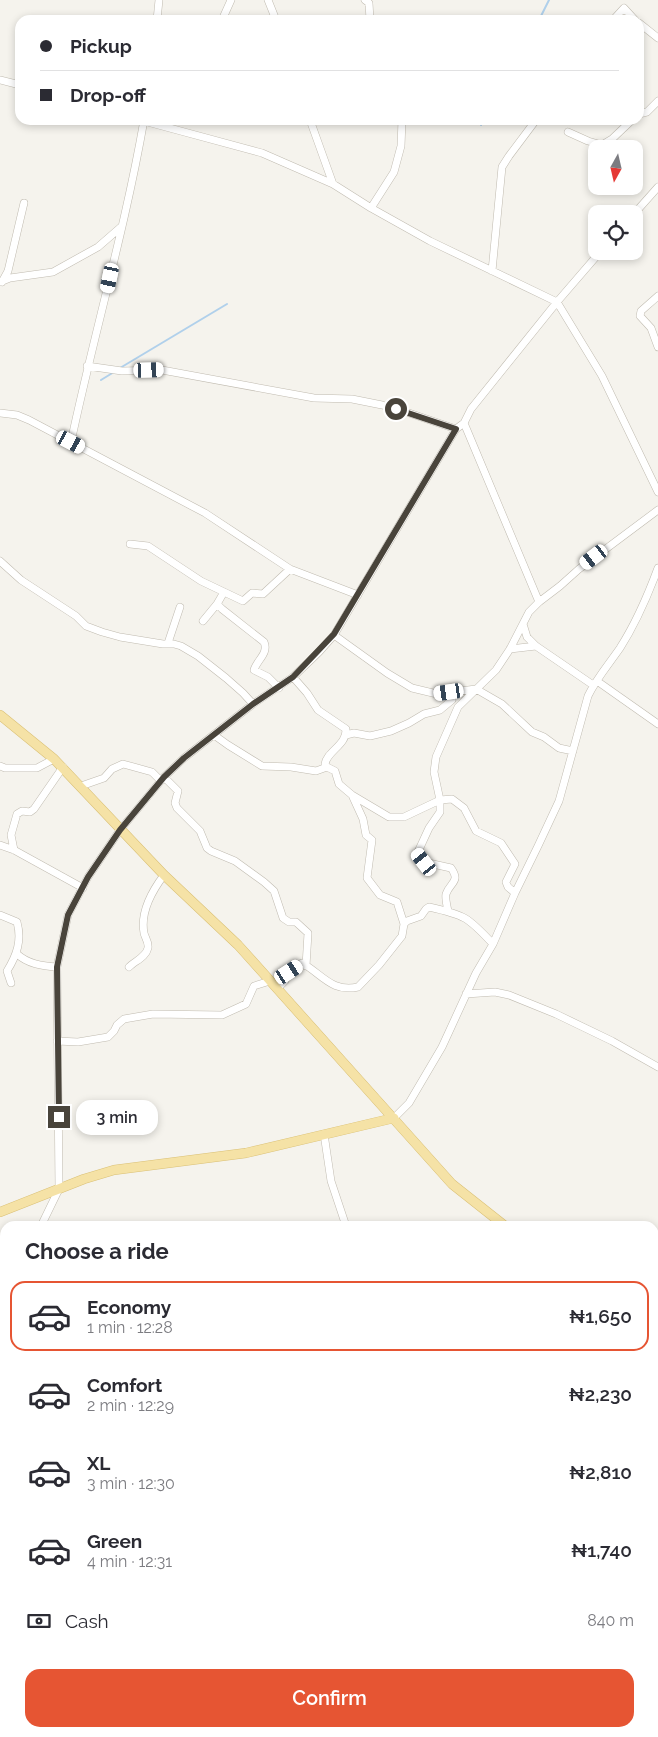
<!DOCTYPE html>
<html lang="en">
<head>
<meta charset="utf-8">
<style>
	body { margin:0; font-family:Raleway,sans-serif; background:#f2f2f3; color:#2b2b33; height:100vh; display:flex; flex-direction:column; font-size:19px; white-space:nowrap }
	* { box-sizing:border-box; margin:0 }
	p { font-size:16px; color:#7c7c81 }
	.icon { flex:none; width:28px; height:28px; fill:none; stroke:currentColor; stroke-width:2; stroke-linecap:round; stroke-linejoin:round }
	.map { position:relative; flex:1; overflow:hidden }
	.side { position:absolute; left:0px; top:1221px; width:659px; height:516px; display:flex; flex-direction:column; background:#fff; border-radius:15px 15px 0 0; box-shadow:0 2px 8px #0003 }
	.side>* { flex:none }
	.guide { position:absolute; left:15px; top:15px; width:629px; height:110px; border-radius:15px; box-shadow:0 2px 8px #0003; display:grid; align-content:center; height:110px; padding:0 25px; background:#fff }
	.needle { width:32px; rotate:188deg }
	.fabs { position:absolute; left:588px; top:140px; display:grid; gap:10px }
	.fabs a { display:grid; place-items:center; width:55px; height:55px; border-radius:10px; background:#fff; box-shadow:0 2px 8px #0003; font-size:25px }
	.end { position:absolute; width:22px; height:22px; margin:-11px; border:6px solid #49443b; background:#fff; box-shadow:0 0 0 2px #fff }
	.from { border-radius:50% }
	.bubble { position:absolute; height:35px; border-radius:15px; background:#fff; box-shadow:0 2px 8px #0003; font-size:16px; font-weight:600; line-height:35px; text-align:center }
	.car { position:absolute; width:15px; height:30px; margin:-15px -8px; border-radius:6px; box-shadow:0 0 4px 1px #0007; background:linear-gradient(#fff 24%,#345 0 40%,#fff 0 76%,#345 0 86%,#fff 0) }
	.guide b { display:flex; align-items:center; gap:18px; height:48px; font-size:19px }
	.guide b+b { border-top:1px solid #e1e1e2 }
	.guide i { width:12px; height:12px; background:#2b2b33 }
	ul { padding:0; list-style:none }
	li { display:flex; align-items:center; gap:15px; height:70px; margin:0 10px 8px; padding:0 15px; border:2px solid transparent; border-radius:15px }
	li div { flex:1 }
	li b { display:block; font-size:19px }
	li em { font-style:normal; font-weight:600 }
	li.on { border-color:#e65533 }
	li>.icon { width:45px; height:45px; stroke-width:1.5 }
	h2 { padding:0 25px; font-size:22px; line-height:60px }
	.pay { display:flex; align-items:center; gap:12px; height:55px; padding:0 25px; font-size:19px }
	.pay p { margin-inline-start:auto }
	.primary-button { display:flex; gap:10px; margin-top:auto; padding:10px 25px }
	.primary-button a { flex:1; height:58px; border-radius:15px; background:#e65533; color:#fff; font-size:20px; font-weight:600; line-height:58px; text-align:center }
	.map>svg:first-child { display:block }
	.lines { fill:none; stroke-linecap:round; stroke-linejoin:round }
	.stream { stroke:#b0d0eb; stroke-width:2 }
	.minor-casing { stroke:#c0bbb0; stroke-width:8 }
	.major-casing { stroke:#dac076; stroke-width:10 }
	.minor { stroke:#fff; stroke-width:7 }
	.major { stroke:#f5e2a6; stroke-width:9 }
	.route { stroke:#49443b; stroke-width:6 }
</style>
</head>
<body>
<div class="map">
<svg width="658" height="1737" viewBox="0 0 658 1737">
	<rect width="100%" height="100%" fill="#f5f3ed"/>
	<g class="lines">
		<!-- stream -->
		<path class="stream" d="M539,20L549,0
			M481,125L484,120
			M120,368L227,304
			M101,380L114,372"/>
		<defs>
			<path id="minor" d="M268,0L276,20
				M365,0L369,3L370,20
				M157,20L159,0
				M222,20L231,0
				M613,20L624,8L635,20
				M639,23L658,38
				M0,80L20,85
				M639,114L647,112L658,101
				M140,120L262,153L333,184L371,208L430,241L557,302L602,376L658,492
				M310,120L333,184
				M568,132L588,141L602,145L612,139L632,120
				M371,208L394,172L401,146L402,120
				M634,214L658,187
				M492,271L502,167L509,156L536,120
				M0,282L10,278L53,272L98,247L121,227
				M2,282L8,271L24,203
				M658,296L641,311L640,316L651,328L658,347
				M87,366L122,371L162,370L314,398L352,399L382,405L409,413L456,429
				M0,413L17,415L29,420L205,513L290,569L358,595
				M464,423L539,602
				M71,442C94,334 125,229 144,120
				M130,544L148,546L201,581L243,601L252,593L263,594L290,569
				M0,561L21,580L76,616L86,626L102,632L120,637L163,644H174L181,646L198,656L226,678L243,693L253,704
				M217,604L222,609L264,642C269,653 257,660 254,670L268,677L279,688
				M203,621L217,604L224,592
				M523,624L527,637L536,646L593,685
				M334,635L387,673L412,688L437,694L476,689L502,704L532,732L544,737L559,748L573,751
				M168,643L180,607
				M510,649L536,646
				M293,677L307,693L318,710L346,729C347,745 327,751 325,764L327,767L335,771L339,784L352,795L363,819L366,835L372,840L367,878L380,895L397,902L404,924
				M597,681L658,724
				M214,735L228,745L262,766L291,767L316,771L327,767
				M346,735L354,733L370,736L391,731L409,723L424,714L440,710L452,700
				M0,766L5,768H37L54,759
				M164,777L178,791L175,803L177,808L200,831L207,848L211,851L235,861L264,882L274,891L283,918L289,922H296L308,933L306,966
				M81,786L104,778L112,769L123,764L152,772L161,781
				M352,795L389,817H404L440,800L452,799L464,808L476,831L501,843L515,864L506,882L508,887L515,893
				M0,845L14,850L83,888
				M14,850L11,835L17,814L22,811L30,812L34,809L63,767
				M448,911C447,906 445,898 446,894C450,882 461,882 451,868L424,862L417,854L429,828L440,812V800L434,772L436,757L458,707L496,670L510,649L529,612L539,602L560,586L579,569L658,510
				M0,915L17,922C22,940 17,955 7,971L11,983
				M17,954C28,964 42,966 57,967
				M129,967C135,961 146,957 148,948C149,942 145,938 144,933C140,912 152,891 164,875
				M277,989L285,981L289,971L302,963C322,974 332,993 358,987L379,965L402,936L404,924L407,921L421,916L426,909L429,907C465,915 468,917 493,944
				M466,994L495,992L509,995L556,1014L612,1041L658,1067
				M57,1041L78,1042L108,1037L114,1031L117,1025L124,1019L153,1014L222,1015L246,1004L254,986L270,981
				M394,1118L409,1103L442,1047L476,973L493,944L515,893L538,846L559,801L588,696C596,679 609,664 620,648C636,623 648,595 658,568
				M324,1134L331,1181L346,1226
				M41,1226L59,1189L57,967L68,915L88,877L120,830L164,777L184,758L253,704L293,677L319,652L334,635L456,429L464,423L471,409L557,302L601,251
				M0,1288L5,1281
				M0,1497L5,1494
				M654,1696L658,1702
				M370,1732L371,1737
				M465,1732L466,1737
				M606,1732L608,1737
				M112,1737L115,1732"/>
			<path id="major" d="M0,715L54,759L164,875L238,945L452,1184L505,1226
				M0,1212L84,1179L114,1170L246,1153L394,1118
				M654,1315L658,1318"/>
		</defs>
		<!-- minor casing -->
		<use href="#minor" class="minor-casing"/>
		<!-- major casing -->
		<use href="#major" class="major-casing"/>
		<!-- minor -->
		<use href="#minor" class="minor"/>
		<!-- major -->
		<use href="#major" class="major"/>
	</g>
	<g class="lines">
		<!-- route -->
		<path class="route" d="M59,1117L57,967L68,915L88,877L120,830L164,777L184,758L253,704L293,677L334,634L456,429L396,409"/>
	</g>
</svg>
<div class="fabs">
<a><svg class="needle" viewBox="-14 -14 28 28"><path d="M0-13l5 13h-10z" fill="#e53935"/><path d="M0 13l5-13h-10z" fill="#7c7c81"/></svg></a>
<a><svg class="icon" aria-label="locate" viewBox="0 0 24 24"><circle cx="12" cy="12" r="6"/><path d="M12 2v4M12 18v4M2 12h4M18 12h4"/></svg></a>
</div>
<i class="end from" style="left:396px;top:409px"></i>
<i class="end" style="left:59px;top:1117px"></i>
<div class="bubble" style="left:76px;top:1100px;width:82px">3 min</div>
<i class="car" style="left:110px;top:278px;rotate:192deg"></i>
<i class="car" style="left:149px;top:370px;rotate:88deg"></i>
<i class="car" style="left:71px;top:442px;rotate:118deg"></i>
<i class="car" style="left:594px;top:557px;rotate:233deg"></i>
<i class="car" style="left:449px;top:692px;rotate:262deg"></i>
<i class="car" style="left:424px;top:862px;rotate:322deg"></i>
<i class="car" style="left:289px;top:972px;rotate:57deg"></i>
<div class="guide">
<b><i class="from"></i>Pickup</b>
<b><i></i>Drop-off</b>
</div>
<section class="side">
<h2>Choose a ride</h2>
<ul>
<li class="on"><svg class="icon" aria-label="car" viewBox="0 0 24 24"><path d="M5 17H2v-5l4-1 3-4h7l3 4 3 1v5h-3M9 17h6M6 11h13"/><circle cx="7" cy="17" r="2"/><circle cx="17" cy="17" r="2"/></svg><div><b>Economy</b><p>1 min · 12:28</p></div><em>₦1,650</em></li>
<li><svg class="icon" aria-label="car" viewBox="0 0 24 24"><path d="M5 17H2v-5l4-1 3-4h7l3 4 3 1v5h-3M9 17h6M6 11h13"/><circle cx="7" cy="17" r="2"/><circle cx="17" cy="17" r="2"/></svg><div><b>Comfort</b><p>2 min · 12:29</p></div><em>₦2,230</em></li>
<li><svg class="icon" aria-label="car" viewBox="0 0 24 24"><path d="M5 17H2v-5l4-1 3-4h7l3 4 3 1v5h-3M9 17h6M6 11h13"/><circle cx="7" cy="17" r="2"/><circle cx="17" cy="17" r="2"/></svg><div><b>XL</b><p>3 min · 12:30</p></div><em>₦2,810</em></li>
<li><svg class="icon" aria-label="car" viewBox="0 0 24 24"><path d="M5 17H2v-5l4-1 3-4h7l3 4 3 1v5h-3M9 17h6M6 11h13"/><circle cx="7" cy="17" r="2"/><circle cx="17" cy="17" r="2"/></svg><div><b>Green</b><p>4 min · 12:31</p></div><em>₦1,740</em></li>
</ul>
<div class="pay"><svg class="icon" aria-label="cash" viewBox="0 0 24 24"><path d="M3 7h18v10H3z"/><circle cx="12" cy="12" r="2"/></svg>Cash<p>840 m</p></div>
<div class="primary-button"><a>Confirm</a></div>
</section>
</div>
</body>
</html>
